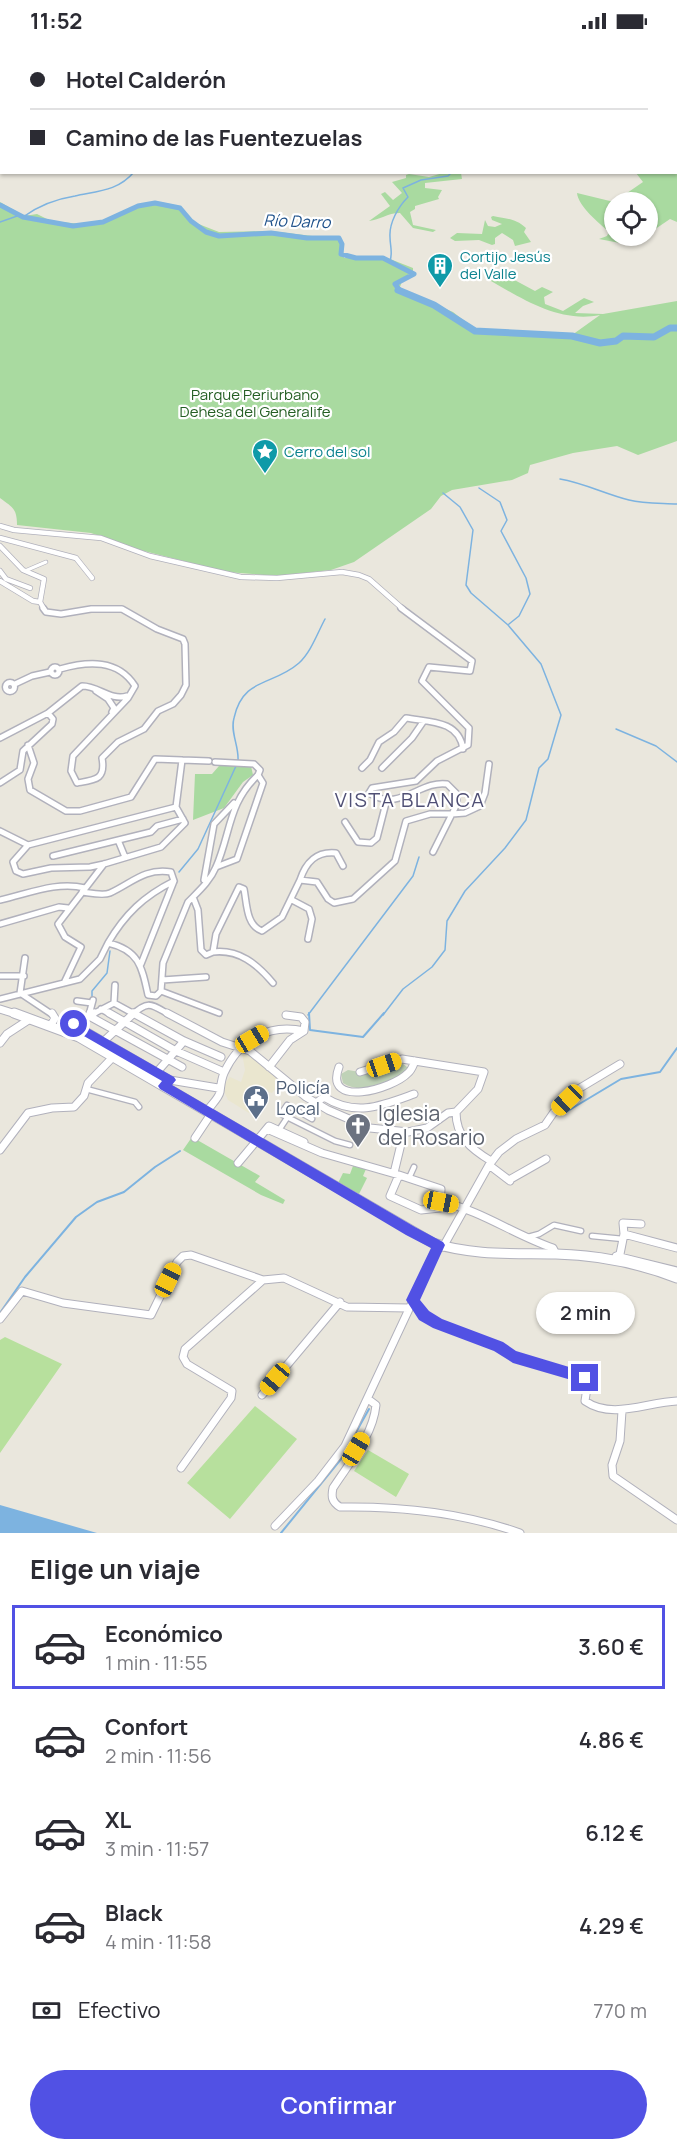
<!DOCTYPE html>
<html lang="es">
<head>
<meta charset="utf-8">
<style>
	body { margin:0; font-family:Manrope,sans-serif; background:#f2f2f3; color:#2b2b33; height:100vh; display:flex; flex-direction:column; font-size:22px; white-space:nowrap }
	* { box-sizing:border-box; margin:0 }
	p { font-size:20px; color:#7c7c81 }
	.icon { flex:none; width:33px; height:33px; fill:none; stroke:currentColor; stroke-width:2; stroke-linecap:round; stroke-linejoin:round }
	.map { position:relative; height:1491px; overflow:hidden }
	.sheet { display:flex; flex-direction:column; background:#fff; flex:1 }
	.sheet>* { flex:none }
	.banner { position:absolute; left:0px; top:0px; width:678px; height:132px; box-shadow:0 2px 4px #0004; display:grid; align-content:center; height:132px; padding:0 30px; background:#fff }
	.fabs { position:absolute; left:604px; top:150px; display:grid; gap:12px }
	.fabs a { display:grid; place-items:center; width:54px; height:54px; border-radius:50%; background:#fff; box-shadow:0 2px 4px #0004; font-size:30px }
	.end { position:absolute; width:27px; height:27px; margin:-14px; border:8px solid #5151e4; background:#fff; box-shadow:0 0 0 3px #fff }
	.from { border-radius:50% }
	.bubble { position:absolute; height:42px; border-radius:21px; background:#fff; box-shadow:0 2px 4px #0004; font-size:20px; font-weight:600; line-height:42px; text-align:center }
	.car { position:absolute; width:18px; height:36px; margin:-18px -9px; border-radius:8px; box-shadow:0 0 4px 2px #0007; background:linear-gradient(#f5c518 24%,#345 0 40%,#f5c518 0 76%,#345 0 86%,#f5c518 0) }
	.banner b { display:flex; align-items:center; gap:21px; height:57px; font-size:22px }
	.banner b+b { border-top:2px solid #e1e1e2 }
	.banner i { width:15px; height:15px; background:#2b2b33 }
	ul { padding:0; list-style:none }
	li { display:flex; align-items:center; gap:18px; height:84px; margin:0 12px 9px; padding:0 18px; border:3px solid transparent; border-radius:0px }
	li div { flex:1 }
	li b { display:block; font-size:22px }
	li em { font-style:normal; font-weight:600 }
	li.on { border-color:#5151e4 }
	li>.icon { width:54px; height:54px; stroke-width:1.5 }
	h2 { padding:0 30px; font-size:27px; line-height:72px }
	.pay { display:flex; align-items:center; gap:15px; height:66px; padding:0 30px; font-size:22px }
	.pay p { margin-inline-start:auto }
	.primary-button { display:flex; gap:12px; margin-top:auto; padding:12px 30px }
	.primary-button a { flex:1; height:69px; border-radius:36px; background:#5151e4; color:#fff; font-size:24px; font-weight:600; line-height:69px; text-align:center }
	.status { display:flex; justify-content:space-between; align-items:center; height:42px; padding:0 30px; background:#fff; direction:ltr }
	.status svg { height:16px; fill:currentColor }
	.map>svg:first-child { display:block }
	.education { fill:#eae6cf }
	.green { fill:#a9daa0 }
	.cemetery { fill:#bfd2b7 }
	.pitch { fill:#b7e09d }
	.water { fill:#7db3e0 }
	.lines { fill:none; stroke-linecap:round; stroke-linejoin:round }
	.stream-far1 { stroke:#7db3e0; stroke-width:1.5 }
	.stream { stroke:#7db3e0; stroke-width:2 }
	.river-far1 { stroke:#7db3e0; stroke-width:5 }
	.river { stroke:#7db3e0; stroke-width:7 }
	.pedestrian-far1-casing { stroke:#b1b1bc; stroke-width:4.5 }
	.pedestrian-casing { stroke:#b1b1bc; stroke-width:7 }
	.minor-far2-casing { stroke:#b1b1bc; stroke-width:6 }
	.minor-far1-casing { stroke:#b1b1bc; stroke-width:8 }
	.minor-casing { stroke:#b1b1bc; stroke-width:9 }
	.tertiary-far1-casing { stroke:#b1b1bc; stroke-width:9 }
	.tertiary-casing { stroke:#b1b1bc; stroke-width:11 }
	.pedestrian-far1 { stroke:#fff; stroke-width:3 }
	.pedestrian { stroke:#fff; stroke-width:4.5 }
	.minor-far2 { stroke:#fff; stroke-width:4.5 }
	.minor-far1 { stroke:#fff; stroke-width:5 }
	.minor { stroke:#fff; stroke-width:7 }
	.tertiary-far1 { stroke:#fff; stroke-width:7 }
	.tertiary { stroke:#fff; stroke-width:9 }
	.route { fill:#5151e4 }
	.labels { text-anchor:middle; stroke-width:4.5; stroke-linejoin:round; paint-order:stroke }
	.far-culture-label { font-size:15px; fill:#0d838f; stroke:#fff; text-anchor:start }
	.far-park-label { font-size:15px; fill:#245e23; stroke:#fff }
	.far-water-label { font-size:16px; font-style:italic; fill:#1d508a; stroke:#fff }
	.service-label { font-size:18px; fill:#4e5e75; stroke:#fff; text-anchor:start }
	.neighbourhood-label { font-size:20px; letter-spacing:1.5px; fill:#505075; stroke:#fff }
	.near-worship-label { font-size:21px; fill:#5b616d; stroke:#fff; text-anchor:start }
</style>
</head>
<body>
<div class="status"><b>11:52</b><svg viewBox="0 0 49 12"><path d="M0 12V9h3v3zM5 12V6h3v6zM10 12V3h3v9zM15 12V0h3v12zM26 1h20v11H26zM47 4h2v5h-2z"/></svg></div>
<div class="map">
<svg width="677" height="1491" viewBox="0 0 677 1491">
	<rect width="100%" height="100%" fill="#eae7dd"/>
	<!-- education -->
	<path class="education" d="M242,1011L247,1012L282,1039L272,1051L267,1049L249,1071L228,1058L222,1045L230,1035L241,1040L245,1028Z"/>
	<!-- green -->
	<path class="green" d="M677,66V180L670,177L648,192V160H615V194H645L625,202L599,197L607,194L609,190C600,182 578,164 577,151L614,160L643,140L636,131L676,130Z
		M443,131H461L462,137L425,141V146L442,148L438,155L439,157L415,164V167L410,170L413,183L436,188L433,190L413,186L400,171C387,171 380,178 369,179L390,164L381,152L385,150L393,158L402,151L392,140L406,136V133L409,132L429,135Z
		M0,160L24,174L37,172L51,179L81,182L99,181L143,164L165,161L178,166L196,181L219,190L271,189L337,197L342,200L344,216L385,215L413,226V229L402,239L400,245L405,250L453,270L472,285L481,288L572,293L600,273C560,281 524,258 491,239L496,233H505L535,249L542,245L553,250L544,255L545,262L563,269L584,256L594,260L583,264L575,271L603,272L677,259V399L638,413L617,404L573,411L530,423L528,431L512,438L452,448L441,454L431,467L354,520L331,528L277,534L227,530L140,508L91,491L17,483C17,466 12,465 0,456Z
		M493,174C507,177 515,176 526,186L524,190L531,200L515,204L513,198L502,191L495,196V202L492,203L479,198L455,199L450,196L457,191L482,192L485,178L488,184L495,185L502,182L492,178L491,175Z
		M219,724H251L253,733L243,740L224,766L193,778L195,732H212Z
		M192,1095L260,1134L255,1140L285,1158L283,1162L261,1153L183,1108Z
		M353,1124L366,1127L363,1134L367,1136L358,1154L338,1141L343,1131L350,1132Z"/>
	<!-- cemetery -->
	<path class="cemetery" d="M399,1019L411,1028C389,1038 365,1055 343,1041L341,1032L348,1028L360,1030Z"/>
	<!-- pitch -->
	<path class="pitch" d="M5,1295L62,1322L0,1411V1298Z
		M255,1364L297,1397L230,1477L187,1441Z
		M368,1408L409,1432L396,1455L354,1429Z"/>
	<!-- water -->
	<path class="water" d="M0,1463L97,1491H0Z"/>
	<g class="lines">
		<!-- stream-far1 -->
		<path class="stream-far1" d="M23,175C38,164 56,157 75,154C98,149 118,149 134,130
			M0,180L20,173
			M390,219C393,210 390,204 390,195C389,181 398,165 408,155L403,146L421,138L448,134L452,130
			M560,437C584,441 605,452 629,458C644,462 662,461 677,462
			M479,446L500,460L507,478L501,489L526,536L530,552L519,574L509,582
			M616,687L656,704L677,720
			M238,718C239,704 230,690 234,676C243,635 273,644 299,621C311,610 317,592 325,577
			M179,830L198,807L236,724
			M92,955V949L107,931L110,909
			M308,973L413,834L419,815
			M383,973L403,947L432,925L445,908L447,879L465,849L505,806L526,778L539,726L548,717L561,673L541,622L508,583L471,551L466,543L473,488L460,465L443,451"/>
		<!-- stream -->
		<path class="stream" d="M309,971L310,988L363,995L384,971
			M561,1073L621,1037L660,1030L677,1006
			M0,1271L25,1235L76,1175L97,1160L124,1150L155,1125L180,1109
			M281,1491L341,1417L369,1367"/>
		<!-- river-far1 -->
		<path class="river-far1" d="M0,163L23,175L73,184L103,180L138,164L155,161L180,166L191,179L206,190L219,194L271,191L307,196H339L342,202L341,212L356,216H383L414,232L395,242L400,249"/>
		<!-- river -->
		<path class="river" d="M398,248L434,263L475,289L572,294L600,301L616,299L623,294L654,295L670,286H677"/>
		<defs>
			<path id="pedestrian-far1" d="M25,529L46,520"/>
			<path id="pedestrian" d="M86,1047L135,1060L139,1065
				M312,1077L287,1063L281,1072L335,1099L350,1103
				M279,1088L287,1076
				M409,1136L414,1125
				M592,1194L623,1197
				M528,1195L539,1192L554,1183L581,1189"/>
			<path id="minor-far2" d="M0,484L14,488L101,496L150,514L241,535L277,536L342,530L359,533L369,537L403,567
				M0,496L76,516L92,536
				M0,504L23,528L44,537L40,560L44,567
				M0,529L6,537L30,546
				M0,539L33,559L40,560
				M91,567H122"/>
			<path id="minor-far1" d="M43,566L46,570L61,572L91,567H122L157,587L183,597L185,602L186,643L181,653L173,662L158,669L144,687L118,700L102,716C106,738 95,738 77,741L71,729L73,714L128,656L135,644C118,617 88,619 60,627
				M51 629a4 4 0 1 1 8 0a4 4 0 1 1-8 0Z
				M5.5 645a4.5 4.5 0 1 1 9 0a4.5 4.5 0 1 1-9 0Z
				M15,642L32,634L50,630
				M96,649L108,657L114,666L112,670
				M0,696L48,671L82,644C99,644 110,659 127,654
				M28,703L34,721L28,737L30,748L66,769H80L131,755L155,717L209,719
				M215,720L254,722L260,728L258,733
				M362,726L370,718L379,700L394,690L406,676C429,680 459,678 463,707
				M382,726L412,696L423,680
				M0,741L20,728L23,709L52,682L53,677L48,671
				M345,780L358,800L371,801L377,796L387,757
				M0,789L28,803L176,765
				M118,798L125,815
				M28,803L13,820L16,829L23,832L51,826L90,825L104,822L161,805L185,781L176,765L182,718
				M433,810L452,772L465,771L480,764L485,751L489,722
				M53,814L151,790L157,784L183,777
				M216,825L237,817L263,741L258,733
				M204,838L214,782L234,761
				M300,838C306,820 316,809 336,811L343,824
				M82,850C90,851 103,854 110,851C132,841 144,826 171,830L174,839
				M193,855C202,846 211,837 216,825C231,791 228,761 258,733
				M0,858C28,852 56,839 85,846
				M292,858L309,867L312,877L308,897
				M0,882L59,865L68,866
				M108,901C125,872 144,854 174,839
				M213,910C239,907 257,922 273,941
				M25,916L20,951L53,973
				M141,922L174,839
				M0,934H24
				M162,938L206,935
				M64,941L81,905L65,895L58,882L104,822
				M161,949L219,971
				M0,957L80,937L100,917L108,901C139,908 142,925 148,953L156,954L161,949L163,921L188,860L193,855L198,868L201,908L206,913L213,910L216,892L239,845L244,847C247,862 246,883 262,889L282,875L300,838L317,840L328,857L334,861L353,857L395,819L406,779L430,772H452L457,762V752L447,742C420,738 399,771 369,751L372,746L416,739L437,719L468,703L469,686L422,639L429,625L470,629L472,619L401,566
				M77,959L92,961
				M114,961L136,973
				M114,961L115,943
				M101,967L112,973
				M89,973L93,958
				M91,973L114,961
				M132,973C149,957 152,963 170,973"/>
			<path id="minor" d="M90,971L89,974L182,1025
				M109,971L176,1009L224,1030
				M133,971L184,999L221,1015
				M167,971L222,1000L250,1009L306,1055L328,1068L370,1086L408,1090L427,1086L448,1071L456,1070L478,1047L484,1030L402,1017L360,1030
				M73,982L170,1038
				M51,983L55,976L52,971
				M64,987L94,971
				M104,999L134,971
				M0,1001L7,992L30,977
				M269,1025L290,998L304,989L305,980L301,975L286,973
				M339,1025C323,1067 393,1047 408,1031C412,1028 413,1023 415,1019
				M157,1030L184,999
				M168,1040L170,1038L218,1046
				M316,1061L324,1055C356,1075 381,1064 414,1052
				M207,1069C211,1063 219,1056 220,1050C221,1043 221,1038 224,1031C239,998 269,981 304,989
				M456,1070C456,1095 471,1107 491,1119
				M267,1087L322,1111L399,1133
				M383,1088L384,1093L401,1102L394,1131
				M195,1096L211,1072
				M0,1108L28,1071L52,1066L74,1065L84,1054L88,1041L113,1015
				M238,1121L269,1084L304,1100
				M489,1123L510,1139
				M399,1133L441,1147L440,1166L421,1168L390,1154Z
				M509,1138L546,1117
				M441,1160C481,1168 514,1193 553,1206L556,1212
				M624,1192L623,1181L641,1182
				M443,1205L489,1123L499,1110L516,1097L545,1083L554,1070L580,1046L620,1022
				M616,1214L677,1229
				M617,1214L620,1212L624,1192L677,1206
				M263,1238L284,1236L347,1265L409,1266
				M413,1258L424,1273L437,1281L498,1304L513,1314L585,1336L588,1339L585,1359C612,1378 647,1360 677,1359
				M0,1277L22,1249L63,1261L151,1273L177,1220L183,1214L191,1213L263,1238L185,1307L183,1315L187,1322L232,1349L231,1356L181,1426
				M262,1353L340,1260
				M368,1357L376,1363C373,1394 349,1421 333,1446C331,1455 332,1460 340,1465C402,1464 461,1470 520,1491
				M622,1369L620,1399L612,1423L613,1434L677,1478
				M275,1484L318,1439L345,1404L439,1203"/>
			<path id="tertiary-far1" d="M0,967L19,973"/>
			<path id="tertiary" d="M14,971L79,995L433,1201C474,1214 514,1211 556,1212C597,1213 638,1221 677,1236"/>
		</defs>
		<!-- pedestrian-far1 casing -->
		<use href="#pedestrian-far1" class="pedestrian-far1-casing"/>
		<!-- pedestrian casing -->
		<use href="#pedestrian" class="pedestrian-casing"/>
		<!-- minor-far2 casing -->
		<use href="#minor-far2" class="minor-far2-casing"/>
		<!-- minor-far1 casing -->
		<use href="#minor-far1" class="minor-far1-casing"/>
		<!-- minor casing -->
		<use href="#minor" class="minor-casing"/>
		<!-- tertiary-far1 casing -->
		<use href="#tertiary-far1" class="tertiary-far1-casing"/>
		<!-- tertiary casing -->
		<use href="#tertiary" class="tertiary-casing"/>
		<!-- pedestrian-far1 -->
		<use href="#pedestrian-far1" class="pedestrian-far1"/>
		<!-- pedestrian -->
		<use href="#pedestrian" class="pedestrian"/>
		<!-- minor-far2 -->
		<use href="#minor-far2" class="minor-far2"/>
		<!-- minor-far1 -->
		<use href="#minor-far1" class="minor-far1"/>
		<!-- minor -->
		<use href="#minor" class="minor"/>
		<!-- tertiary-far1 -->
		<use href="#tertiary-far1" class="tertiary-far1"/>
		<!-- tertiary -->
		<use href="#tertiary" class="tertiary"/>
	</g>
	<!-- route -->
	<path class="route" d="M74,978L174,1035L176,1038L172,1043L415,1185L443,1200L445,1203L420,1258L429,1269L442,1277L503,1300L516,1309L589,1331L591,1336L589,1340L585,1342L513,1321L494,1309L433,1286L419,1278L406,1258L431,1206L406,1193L160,1047L158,1044L162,1039L70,986V979Z"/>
	<!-- icons -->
	<defs>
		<symbol id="building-pin" viewBox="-11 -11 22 30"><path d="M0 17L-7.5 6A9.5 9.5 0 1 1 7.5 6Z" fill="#0f9aa8" stroke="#fff"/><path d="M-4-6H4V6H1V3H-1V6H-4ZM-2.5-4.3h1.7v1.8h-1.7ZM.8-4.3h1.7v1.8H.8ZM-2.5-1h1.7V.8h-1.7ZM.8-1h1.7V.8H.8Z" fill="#fff"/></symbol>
		<symbol id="sight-pin" viewBox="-11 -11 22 30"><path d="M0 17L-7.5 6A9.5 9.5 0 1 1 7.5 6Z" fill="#0f9aa8" stroke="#fff"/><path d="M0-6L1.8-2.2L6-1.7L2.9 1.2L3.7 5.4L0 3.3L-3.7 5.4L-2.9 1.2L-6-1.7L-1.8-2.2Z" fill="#fff"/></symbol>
		<symbol id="civic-pin" viewBox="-11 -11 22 30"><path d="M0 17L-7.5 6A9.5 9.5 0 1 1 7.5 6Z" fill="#5c6f8a" stroke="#fff"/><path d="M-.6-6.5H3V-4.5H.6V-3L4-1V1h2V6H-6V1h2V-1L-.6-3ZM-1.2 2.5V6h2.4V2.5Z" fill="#fff"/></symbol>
		<symbol id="church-pin" viewBox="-11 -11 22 30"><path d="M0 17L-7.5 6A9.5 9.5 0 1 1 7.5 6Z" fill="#6b7280" stroke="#fff"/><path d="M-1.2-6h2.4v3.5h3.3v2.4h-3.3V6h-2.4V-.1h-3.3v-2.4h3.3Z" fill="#fff"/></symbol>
	</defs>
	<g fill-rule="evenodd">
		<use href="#building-pin" x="425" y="209" width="30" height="40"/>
		<use href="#sight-pin" x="250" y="395" width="30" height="40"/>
		<use href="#civic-pin" x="241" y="1041" width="30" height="40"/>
		<use href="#church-pin" x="343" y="1069" width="30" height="40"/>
	</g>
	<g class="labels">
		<!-- far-culture labels -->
		<g class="far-culture-label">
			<text x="460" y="220">Cortijo Jesús<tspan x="460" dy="17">del Valle</tspan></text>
			<text x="284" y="415">Cerro del sol</text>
		</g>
		<!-- far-park labels -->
		<g class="far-park-label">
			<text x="255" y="358">Parque Periurbano<tspan x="255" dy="17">Dehesa del Generalife</tspan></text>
		</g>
		<!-- far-water labels -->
		<g class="far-water-label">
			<text transform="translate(297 179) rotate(2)" y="6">Río Darro</text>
		</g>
		<!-- service labels -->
		<g class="service-label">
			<text x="276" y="1052">Policía<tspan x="276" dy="21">Local</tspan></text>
		</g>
		<!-- neighbourhood labels -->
		<g class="neighbourhood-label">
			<text x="410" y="765">VISTA BLANCA</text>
		</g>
		<!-- near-worship labels -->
		<g class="near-worship-label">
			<text x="378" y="1079">Iglesia<tspan x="378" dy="24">del Rosario</tspan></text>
		</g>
	</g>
</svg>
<div class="fabs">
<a><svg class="icon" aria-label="locate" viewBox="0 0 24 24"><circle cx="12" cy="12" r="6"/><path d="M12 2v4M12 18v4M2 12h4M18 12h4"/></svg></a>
</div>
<i class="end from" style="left:74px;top:982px"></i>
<i class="end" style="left:585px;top:1336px"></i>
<div class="bubble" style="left:536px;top:1250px;width:99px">2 min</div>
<i class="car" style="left:252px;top:997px;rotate:59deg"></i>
<i class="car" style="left:384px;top:1023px;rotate:71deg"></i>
<i class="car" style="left:567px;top:1058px;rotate:226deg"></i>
<i class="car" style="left:441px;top:1160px;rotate:101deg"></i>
<i class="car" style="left:168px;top:1238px;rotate:26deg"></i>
<i class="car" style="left:275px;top:1337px;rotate:220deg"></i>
<i class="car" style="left:356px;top:1407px;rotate:31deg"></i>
<div class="banner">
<b><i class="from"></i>Hotel Calderón</b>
<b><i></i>Camino de las Fuentezuelas</b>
</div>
</div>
<section class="sheet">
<h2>Elige un viaje</h2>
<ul>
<li class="on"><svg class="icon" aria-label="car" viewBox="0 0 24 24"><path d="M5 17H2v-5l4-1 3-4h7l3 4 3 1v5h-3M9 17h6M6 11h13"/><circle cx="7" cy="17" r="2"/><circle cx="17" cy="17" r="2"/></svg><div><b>Económico</b><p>1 min · 11:55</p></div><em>3.60 €</em></li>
<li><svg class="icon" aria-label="car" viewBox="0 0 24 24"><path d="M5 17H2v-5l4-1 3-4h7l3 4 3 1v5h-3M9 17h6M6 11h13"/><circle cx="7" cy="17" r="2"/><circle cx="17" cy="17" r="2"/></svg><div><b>Confort</b><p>2 min · 11:56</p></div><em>4.86 €</em></li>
<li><svg class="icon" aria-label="car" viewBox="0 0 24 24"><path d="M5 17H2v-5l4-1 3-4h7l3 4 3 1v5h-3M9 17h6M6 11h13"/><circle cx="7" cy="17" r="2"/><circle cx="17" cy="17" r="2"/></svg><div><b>XL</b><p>3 min · 11:57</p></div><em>6.12 €</em></li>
<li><svg class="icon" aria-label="car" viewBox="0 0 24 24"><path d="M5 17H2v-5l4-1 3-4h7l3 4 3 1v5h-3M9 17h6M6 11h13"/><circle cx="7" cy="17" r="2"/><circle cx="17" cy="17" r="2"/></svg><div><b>Black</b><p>4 min · 11:58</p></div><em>4.29 €</em></li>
</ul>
<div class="pay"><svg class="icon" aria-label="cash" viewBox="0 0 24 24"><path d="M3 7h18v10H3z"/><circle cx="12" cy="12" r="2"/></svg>Efectivo<p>770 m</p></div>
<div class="primary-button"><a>Confirmar</a></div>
</section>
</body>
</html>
